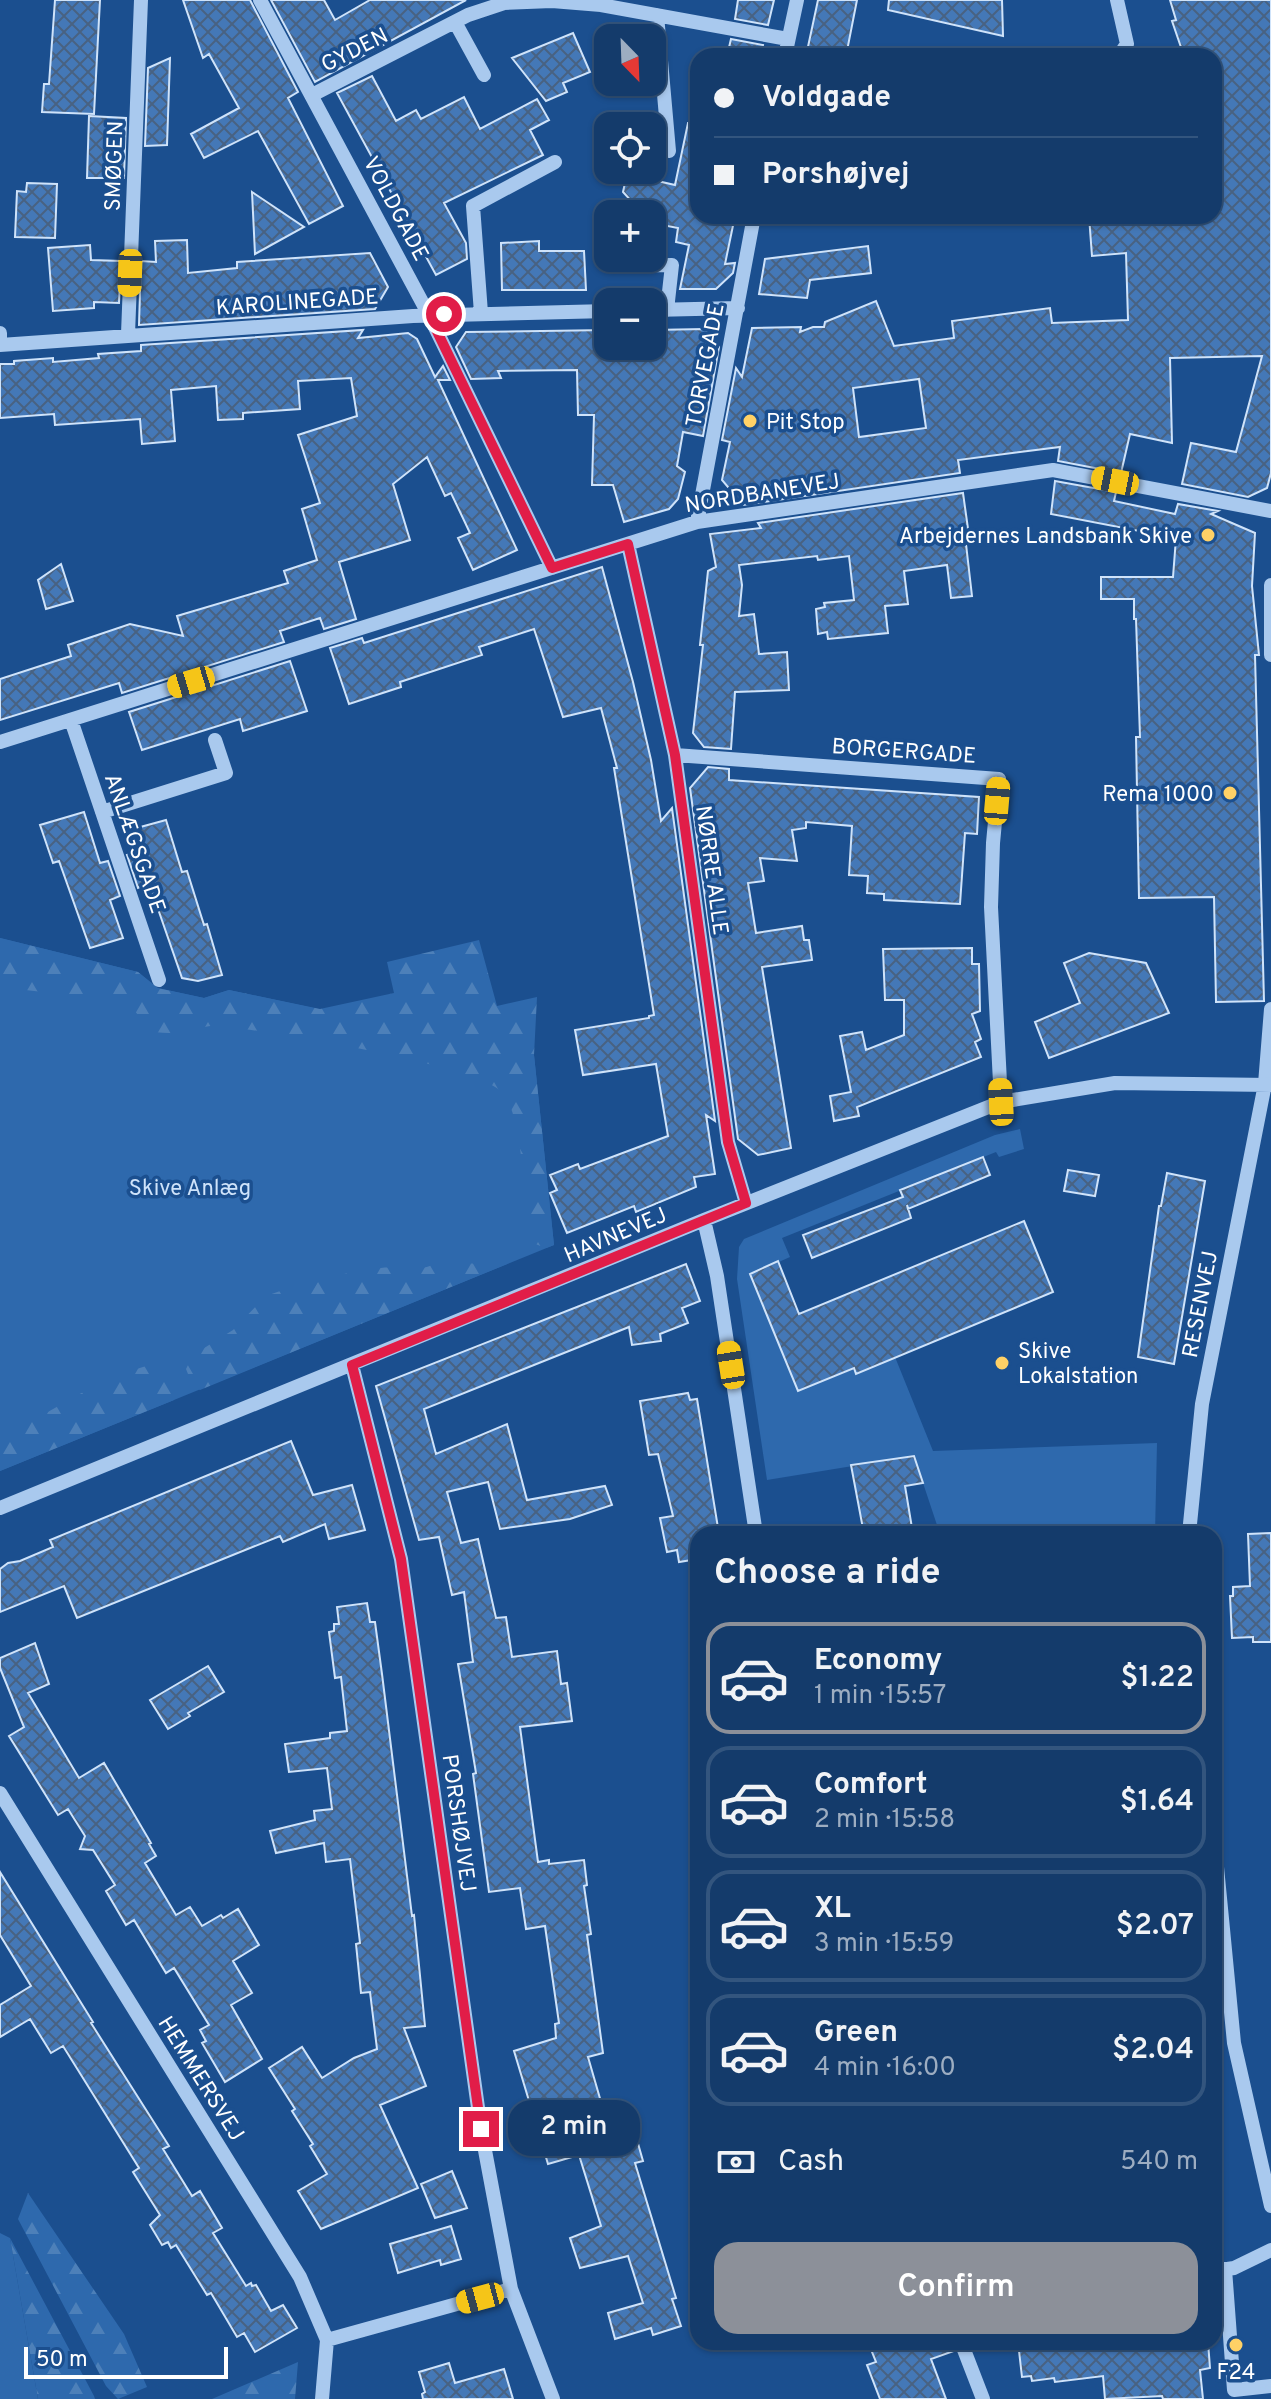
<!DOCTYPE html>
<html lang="en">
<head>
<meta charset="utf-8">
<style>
	body { margin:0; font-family:Overpass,sans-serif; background:#214673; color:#f1f3f6; height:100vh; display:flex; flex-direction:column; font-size:30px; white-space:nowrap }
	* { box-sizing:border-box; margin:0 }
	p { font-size:26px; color:#9dadc1 }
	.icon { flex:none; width:44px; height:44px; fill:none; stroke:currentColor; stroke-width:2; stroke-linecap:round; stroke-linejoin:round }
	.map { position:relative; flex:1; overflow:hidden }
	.panel { position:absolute; left:690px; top:1526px; width:532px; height:824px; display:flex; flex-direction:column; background:#143b6b; border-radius:24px; box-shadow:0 2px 6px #0004,0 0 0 2px #33557e }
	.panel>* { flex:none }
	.hud { position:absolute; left:690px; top:48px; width:532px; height:176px; border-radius:24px; box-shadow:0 2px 6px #0004,0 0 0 2px #33557e; display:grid; align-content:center; height:176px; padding:0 24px; background:#143b6b }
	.needle { width:52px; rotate:157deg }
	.fabs { position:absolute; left:594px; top:24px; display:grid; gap:16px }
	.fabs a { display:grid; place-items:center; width:72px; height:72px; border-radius:16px; background:#143b6b; box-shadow:0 2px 6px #0004,0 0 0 2px #33557e; font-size:40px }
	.scale { position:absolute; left:24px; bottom:20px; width:204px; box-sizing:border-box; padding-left:8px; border:4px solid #fff; border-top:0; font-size:22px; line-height:28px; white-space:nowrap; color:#fff; -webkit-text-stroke:6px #1b4f8f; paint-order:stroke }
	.end { position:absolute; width:36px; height:36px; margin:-18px; border:10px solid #e11d48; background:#fff; box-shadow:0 0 0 4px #fff }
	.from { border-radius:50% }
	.bubble { position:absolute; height:56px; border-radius:24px; background:#143b6b; box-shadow:0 2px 6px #0004,0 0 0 2px #33557e; font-size:26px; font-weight:600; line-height:56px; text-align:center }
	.car { position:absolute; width:24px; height:48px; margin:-24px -12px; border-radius:10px; box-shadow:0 0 6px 2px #0007; background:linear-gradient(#f5c518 24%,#345 0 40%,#f5c518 0 76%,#345 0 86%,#f5c518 0) }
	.hud b { display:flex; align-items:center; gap:28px; height:76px; font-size:30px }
	.hud b+b { border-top:2px solid #33557e }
	.hud i { width:20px; height:20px; background:#f1f3f6 }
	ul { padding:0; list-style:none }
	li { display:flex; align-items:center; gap:24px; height:112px; margin:0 16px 12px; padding:0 8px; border:4px solid #33557e; border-radius:24px }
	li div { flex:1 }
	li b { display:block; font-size:30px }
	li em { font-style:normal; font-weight:600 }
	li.active { border-color:#8c9099 }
	li>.icon { width:72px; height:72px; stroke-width:1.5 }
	h2 { padding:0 24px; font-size:36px; line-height:96px }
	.pay { display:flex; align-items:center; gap:20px; height:88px; padding:0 24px; font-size:30px }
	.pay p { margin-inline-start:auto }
	.action { display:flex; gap:16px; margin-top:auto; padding:16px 24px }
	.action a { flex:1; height:92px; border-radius:24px; background:#8c9099; color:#fff; font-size:32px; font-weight:600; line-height:92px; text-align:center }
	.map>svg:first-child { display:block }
	.green { fill:#2e69ad }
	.forest { fill:url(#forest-firs) }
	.building { fill:url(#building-cross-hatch); stroke:#cfe3fa; stroke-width:2; fill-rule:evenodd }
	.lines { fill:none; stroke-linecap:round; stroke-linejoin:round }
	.minor { stroke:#a9c9ee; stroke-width:14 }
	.route { stroke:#e11d48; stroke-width:10 }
	.poi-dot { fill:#ffd166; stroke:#1b4f8f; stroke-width:3 }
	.labels { text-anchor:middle; stroke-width:7; stroke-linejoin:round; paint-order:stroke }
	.street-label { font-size:22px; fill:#fff; stroke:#1b4f8f }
	.poi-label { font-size:22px; fill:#fff; stroke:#1b4f8f; text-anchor:start }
	.park-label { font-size:22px; fill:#cfe3fa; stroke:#1b4f8f }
</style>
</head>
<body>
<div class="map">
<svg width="1271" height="2399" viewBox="0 0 1271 2399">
	<defs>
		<pattern id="forest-firs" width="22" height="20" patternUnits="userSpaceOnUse" patternTransform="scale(2)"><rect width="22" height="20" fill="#2e69ad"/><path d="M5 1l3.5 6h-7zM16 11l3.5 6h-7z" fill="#4d80b9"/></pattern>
		<pattern id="building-cross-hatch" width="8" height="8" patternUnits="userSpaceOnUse" patternTransform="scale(2)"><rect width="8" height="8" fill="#4478b7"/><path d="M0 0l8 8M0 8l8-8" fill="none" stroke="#486282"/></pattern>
	</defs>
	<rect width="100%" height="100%" fill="#1b4f8f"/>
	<!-- green -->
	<path class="green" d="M0,938L138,972L158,988L204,998L229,990L534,1055L554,1245L0,1471Z
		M1020,1129L1024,1149L999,1157L996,1152L782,1238L790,1257L750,1275L798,1391L854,1369L856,1373L895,1357L933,1451L1157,1443L1155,1534H940L914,1456L767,1480L737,1279L739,1247L744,1239L995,1135Z
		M0,2233L10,2238L38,2399H0Z"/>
	<!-- forest -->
	<path class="forest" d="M0,938L138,972L157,988L204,998L229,990L320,1009L394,993L387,962L479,940L497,1006L537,997L534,1055L554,1245L546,1248C542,1246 533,1244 529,1240C522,1234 527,1214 526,1205C523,1178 520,1111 502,1092C476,1065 262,1029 217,1026C206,1025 197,1030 187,1032C176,1035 162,1032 151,1032L128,1002L0,987Z
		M436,1263L507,1264L200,1390L192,1384L186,1369L193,1355L233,1330L266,1296L283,1290L293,1297L312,1291L319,1280C339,1275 360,1270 381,1268C399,1266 420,1273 436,1263Z
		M156,1364L172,1376L178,1390L174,1400L0,1471V1430C28,1427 50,1410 74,1397C99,1384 128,1369 156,1364Z
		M28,2193L124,2334L147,2387L118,2399L106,2386L18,2219Z
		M10,2238L94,2396L95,2399H38Z
		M298,2362L295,2399H212Z"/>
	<!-- building -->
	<path class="building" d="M55,0H100L94,114L42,112L44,84H49Z
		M183,0H250L298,92L288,98L343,206L309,224L258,131L204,158L191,134L239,108L209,54L203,58Z
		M271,0H324L335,20L370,0H466L315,82Z
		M738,0H774L768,25L735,19Z
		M818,0H857L846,56H806Z
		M889,0H1002L1003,36L888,10Z
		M1170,0H1271V473L1267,488L1248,497L1182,484L1191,443L1236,452L1262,356L1170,358L1172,443L1130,434L1121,473L1058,461L1060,447L958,460L960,473L743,505L722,480L730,442L722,440L736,368L742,377L752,328L801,327L800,332L813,327H824L825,322L876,301L894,346L954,338L952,321L1050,308L1052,323L1128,320L1126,253L1092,256L1089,216H1214V56H1184L1172,21L1176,20ZM919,379L926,428L859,437L853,388Z
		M573,33L590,72L563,83L567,92L546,101L512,58Z
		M731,39L763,45L761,56H727Z
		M170,58L167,145L145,146L148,68Z
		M372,76L396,121L416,110L421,119L464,97L480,129L537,99L549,120L530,130L543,155L444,203L466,243L467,259L436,275L337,93Z
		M89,116L126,118L124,178H87Z
		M688,123L698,124V216H735L725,264L735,263L733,273L716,289H680L689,245L676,242L678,228L652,223V214H643L623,192L627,174L675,185Z
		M27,183L57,184L55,238L15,237L17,191L26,192Z
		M252,192L304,227L255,254Z
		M187,240L188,273L237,268V262L370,253L388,287L375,309L139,325L141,261L156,262L155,241Z
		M539,241V251H584L586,290H502L501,243Z
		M90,245L91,260L121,261L119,303L94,302V308L53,311L48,248Z
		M868,246L871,273L810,280L807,298L759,294L765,259Z
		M705,329L719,347L703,436L683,432L677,466L685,472L678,499L669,509L624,522L613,485H592L594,415H578L577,370L498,371L501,378L471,379L456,347L466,332L608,330V346H652V330Z
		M363,330L358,338L408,333L417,339L435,377L443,366L450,380H438L517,550L473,570L458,538L470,533L451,493L445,496L427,457L393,484L410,540L339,562L356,619L324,629L320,618L280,631L284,642L122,693L119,683L0,720V679L71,656L68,645L130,624L183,636L177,616L288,583L284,571L317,560L302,509L320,503L298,435L357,416L351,378L298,381L300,409L243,413V419L218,420L216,386L171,390L175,441L142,444L140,419L55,425L54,414L0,418V364H14V361L53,358V362L99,358L98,354L141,351V345Z
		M1055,481L1116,492L1114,501L1175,514L1178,504L1218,511L1211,514L1255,533L1252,586L1259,655H1255L1264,1001L1216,1002L1214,897L1139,898L1136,737H1140L1136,619H1134V599H1101V577H1173L1176,538L1051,514Z
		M963,493L970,543L966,544L972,596L951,598L947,565L904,571L908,604L885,606L888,633L828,639L827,632L818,634L816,609L825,607L824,603L854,600L849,556L818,560L817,556L739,565L742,585L739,616L754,614L759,654L787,652L789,690L735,692L731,749L704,747L693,733L703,645H700L708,571L716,567L710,534L761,528L758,523Z
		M61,564L73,601L46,609L38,580Z
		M602,567L633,682L651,760L661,821L672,808L715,1121L706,1115L715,1174L694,1177L696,1187L636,1212L634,1206L567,1233L550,1193L557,1190L550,1175L578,1164L580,1169L668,1136L656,1064L583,1075L575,1030L649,1018V1016L654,1015L614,768H617L601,708L563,717L534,629L479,647L482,655L400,682L401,687L349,704L330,648L362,638L364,643Z
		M290,661L307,711L243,731L240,719L142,750L129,712Z
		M708,767L729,769V780L979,797L977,834L965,833L960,904L884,900V894L867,893L868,876L849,875L852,826L806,822V828L792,830L797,861L760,858L764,881L748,883L756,933L802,926L804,940H809L812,960L762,967L791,1148L758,1155L738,1139L690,788Z
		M84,812L100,863L108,861L120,896L110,900L123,938L90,948L59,861L53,863L40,825Z
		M166,820L182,872L187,871L204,925L207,924L222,975L198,981L182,978L149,883L138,888L127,855L140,851L133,829Z
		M972,948V964H979L980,1011L972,1014L981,1039L975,1042L981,1057L857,1107L859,1116L834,1121L830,1096L851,1092L840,1036L862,1032L866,1050L904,1035V1000H885L883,949Z
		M1089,953L1146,963L1169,1013L1049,1058L1035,1022L1080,1003L1064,963Z
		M983,1157L990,1175L908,1209L907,1205L911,1218L812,1258L803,1235L903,1197L900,1190Z
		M1068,1170L1099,1175L1095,1196L1064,1191Z
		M1167,1173L1205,1181L1174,1364L1138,1357L1159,1206H1161Z
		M1024,1221L1053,1292L856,1374L854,1368L798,1391L750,1274L778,1261L799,1314Z
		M686,1264L700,1301L682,1308L688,1323L660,1334L661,1341L632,1345L629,1327L424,1409L436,1454L507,1424L527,1500L605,1486L612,1505L570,1519L500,1529L488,1482L447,1492L461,1543L478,1539L496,1618L506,1617L512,1657L557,1651L561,1684L567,1683L572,1721L520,1727L538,1862L549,1860V1864L584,1860L587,1885L584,1886L591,1934L587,1935L603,2053L588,2057L610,2133L633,2126L643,2161L635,2163L676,2298L672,2299L681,2326L653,2335L651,2328L615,2339L608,2313L643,2303L628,2256L580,2268L570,2238L601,2226L579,2155L548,2164L514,2051L556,2038L555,2024L559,2023L545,1926L526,1929L520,1888L489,1892L473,1774L476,1773L458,1664L473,1662L464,1592L452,1595L439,1537L419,1540L376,1386Z
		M688,1393L690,1400L697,1399L719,1534H698V1559L679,1562L677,1550L667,1552L660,1518L673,1516L658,1454L649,1455L640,1401Z
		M291,1441L313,1495L352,1485L365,1530L329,1539L325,1524L283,1542L280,1536L77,1618L64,1586L0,1612V1569L8,1563L20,1561L53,1547L50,1540Z
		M914,1456L923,1483L905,1486L913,1534H864L851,1465Z
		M1271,1533V1642H1253V1637L1232,1638L1230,1596H1233V1587L1250,1586L1248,1534Z
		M367,1603L370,1622H375L382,1674L412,1916L414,1915L425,2026L404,2028L426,2086L380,2105L418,2188L321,2229L298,2191L327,2174L310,2146L313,2144L292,2111L295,2109L269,2068L302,2047L322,2078L354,2058L377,2049L370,1992L361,1993L356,1944L360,1943L350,1859L326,1862L324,1843L276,1853L270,1831L315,1820L314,1811L332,1809L327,1768L289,1772L285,1744L330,1738V1733L347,1731L341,1677L335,1678L329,1632L334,1631V1624H339L337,1607Z
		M35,1643L49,1684L28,1693L79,1778L104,1763L151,1843L149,1844L156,1856L145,1863L176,1915L190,1907L202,1926L221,1915L223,1918L238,1909L259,1945L233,1961L252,1993L231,2005L262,2059L225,2082L202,2043L206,2041L200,2030L209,2025L174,1968L166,1973L134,1920L126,1925L106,1891L115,1885L93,1850L80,1849L85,1836L68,1809L58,1815L9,1736L24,1727L0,1668V1658Z
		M208,1666L224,1692L188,1713L190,1716L168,1729L150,1700Z
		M0,1872L93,2022L91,2023L169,2146L163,2149L192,2196L200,2191L222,2228L213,2233L246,2286L251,2283L252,2286L256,2285L271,2311L283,2305L297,2328L255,2352L244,2333L237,2337L211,2293L207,2295L176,2245L171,2248L168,2242L162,2245L150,2225L160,2215L133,2172L139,2168L63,2046L51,2053L30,2019L0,2037V2005L31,1986L0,1935Z
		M452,2171L467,2208L435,2218L421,2184Z
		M451,2226L461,2259L441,2265L440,2260L398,2273L390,2244Z
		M868,2342H951L954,2351L931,2359L946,2399H880L867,2365L876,2362Z
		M1018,2342H1208L1210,2368L1200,2370L1203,2399H1163L1162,2396L1105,2399L1103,2376L1055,2382L1054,2378L1032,2381L1031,2376L1022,2377Z
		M449,2363L455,2383L504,2369L513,2399H423L422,2394L425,2392L419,2372Z"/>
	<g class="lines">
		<!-- minor -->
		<path class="minor" d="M260,0L429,315L552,568
			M1117,0L1127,44L1119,56
			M657,15L669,151
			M455,22L484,75
			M785,56L797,0
			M312,95L468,15L504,3L552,1L601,5L788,39
			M618,258V266L672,265L667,310
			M652,310L738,308
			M481,313L473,206L555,162
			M0,333V345L413,316L608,311
			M128,334L141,0
			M697,522L754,216
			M628,544L675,755L728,1142L746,1203
			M1271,585V655
			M71,720L159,980
			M0,742L697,522L1053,470L1271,511
			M675,755L999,779L993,843L991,907L1001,1102
			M102,812L226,773L215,740
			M704,1220L717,1276L756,1534
			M352,1365L401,1559L481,2129L511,2289L553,2399
			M0,1508L704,1220L1001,1102L1115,1083L1271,1085
			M1189,1534L1202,1404L1265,1084L1271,1009
			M0,1793L300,2277L327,2340L322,2399
			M1214,1836L1234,2043L1271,2206
			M1225,2269L1234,2390L1271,2386
			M1214,2271L1234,2268L1271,2250
			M327,2340L511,2289
			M961,2342L983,2399"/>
	</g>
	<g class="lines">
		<!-- route -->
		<path class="route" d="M444,314L429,315L552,568L628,544L675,755L728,1142L746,1203L352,1365L401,1559L481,2129"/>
	</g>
	<!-- markers -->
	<g class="poi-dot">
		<circle cx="750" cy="421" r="8"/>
		<circle cx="1208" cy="535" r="8"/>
		<circle cx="1230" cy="793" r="8"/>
		<circle cx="1002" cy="1363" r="8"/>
		<circle cx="1236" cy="2345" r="8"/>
	</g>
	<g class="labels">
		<!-- street labels -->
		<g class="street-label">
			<text transform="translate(354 49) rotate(-27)" y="8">GYDEN</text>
			<text transform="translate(113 166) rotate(-88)" y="8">SMØGEN</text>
			<text transform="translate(397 208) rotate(62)" y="8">VOLDGADE</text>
			<text transform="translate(297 301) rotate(-4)" y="8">KAROLINEGADE</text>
			<text transform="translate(704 365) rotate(-79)" y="8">TORVEGADE</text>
			<text transform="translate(762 492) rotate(-9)" y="8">NORDBANEVEJ</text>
			<text transform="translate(904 750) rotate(4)" y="8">BORGERGADE</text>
			<text transform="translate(136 843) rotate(71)" y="8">ANLÆGSGADE</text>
			<text transform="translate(713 870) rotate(82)" y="8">NØRRE ALLE</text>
			<text transform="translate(615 1234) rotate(-23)" y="8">HAVNEVEJ</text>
			<text transform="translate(1199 1304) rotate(-79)" y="8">RESENVEJ</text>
			<text transform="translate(460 1823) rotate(82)" y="8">PORSHØJVEJ</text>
			<text transform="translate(202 2078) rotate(58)" y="8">HEMMERSVEJ</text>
		</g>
		<!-- poi labels -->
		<g class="poi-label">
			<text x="766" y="429">Pit Stop</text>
			<text x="1192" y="543" text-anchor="end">Arbejdernes Landsbank Skive</text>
			<text x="1214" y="801" text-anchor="end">Rema 1000</text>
			<text x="1018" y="1358">Skive<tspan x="1018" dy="25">Lokalstation</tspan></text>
			<text x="1236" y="2379" text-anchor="middle">F24</text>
		</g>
		<!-- park labels -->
		<g class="park-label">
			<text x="190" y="1195">Skive Anlæg</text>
		</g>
	</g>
</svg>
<div class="fabs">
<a><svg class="needle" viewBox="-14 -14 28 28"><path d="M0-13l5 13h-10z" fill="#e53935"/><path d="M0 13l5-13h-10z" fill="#9dadc1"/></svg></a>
<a><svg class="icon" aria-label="locate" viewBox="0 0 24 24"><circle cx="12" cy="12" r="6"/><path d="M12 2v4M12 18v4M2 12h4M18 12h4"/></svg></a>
<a>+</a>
<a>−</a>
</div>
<div class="scale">50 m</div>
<i class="end from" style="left:444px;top:314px"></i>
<i class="end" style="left:481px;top:2129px"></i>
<div class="bubble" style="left:508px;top:2100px;width:132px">2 min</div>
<i class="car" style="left:130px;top:273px;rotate:182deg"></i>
<i class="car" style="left:1115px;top:481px;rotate:281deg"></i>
<i class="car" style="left:191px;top:682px;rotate:253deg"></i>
<i class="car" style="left:997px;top:801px;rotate:5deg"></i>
<i class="car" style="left:1001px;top:1102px;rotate:357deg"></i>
<i class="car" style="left:731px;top:1365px;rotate:351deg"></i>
<i class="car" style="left:480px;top:2298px;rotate:255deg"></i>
<div class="hud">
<b><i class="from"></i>Voldgade</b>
<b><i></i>Porshøjvej</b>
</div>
<section class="panel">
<h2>Choose a ride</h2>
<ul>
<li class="active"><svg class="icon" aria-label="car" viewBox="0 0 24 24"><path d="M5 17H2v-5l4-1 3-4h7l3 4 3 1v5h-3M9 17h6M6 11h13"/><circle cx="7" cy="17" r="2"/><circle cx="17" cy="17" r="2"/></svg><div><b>Economy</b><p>1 min · 15:57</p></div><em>$1.22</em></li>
<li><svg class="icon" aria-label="car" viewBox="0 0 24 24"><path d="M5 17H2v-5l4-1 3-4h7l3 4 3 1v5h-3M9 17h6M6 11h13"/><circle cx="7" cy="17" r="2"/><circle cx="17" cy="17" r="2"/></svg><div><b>Comfort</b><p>2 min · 15:58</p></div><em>$1.64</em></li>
<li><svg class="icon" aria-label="car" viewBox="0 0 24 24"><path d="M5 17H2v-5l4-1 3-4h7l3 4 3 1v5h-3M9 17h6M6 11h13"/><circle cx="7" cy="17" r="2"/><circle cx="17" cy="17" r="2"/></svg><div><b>XL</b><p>3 min · 15:59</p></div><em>$2.07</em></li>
<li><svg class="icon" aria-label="car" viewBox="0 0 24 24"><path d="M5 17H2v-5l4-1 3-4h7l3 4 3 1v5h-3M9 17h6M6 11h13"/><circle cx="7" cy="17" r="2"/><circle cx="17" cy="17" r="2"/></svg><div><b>Green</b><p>4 min · 16:00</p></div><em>$2.04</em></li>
</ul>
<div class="pay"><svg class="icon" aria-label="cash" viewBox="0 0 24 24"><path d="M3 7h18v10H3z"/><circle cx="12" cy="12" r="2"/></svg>Cash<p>540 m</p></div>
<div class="action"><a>Confirm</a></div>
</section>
</div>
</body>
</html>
